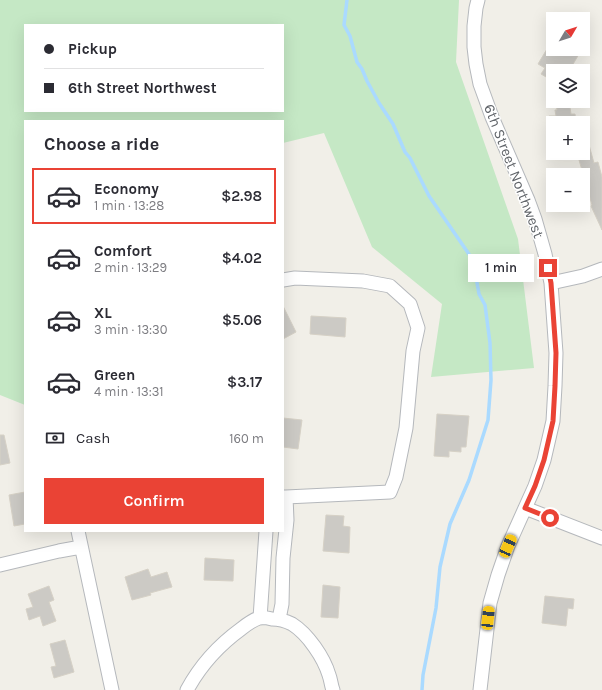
<!DOCTYPE html>
<html lang="en">
<head>
<meta charset="utf-8">
<style>
	body { margin:0; font-family:Karla,sans-serif; background:#f2f2f3; color:#2b2b33; height:100vh; display:flex; flex-direction:column; font-size:15px; white-space:nowrap }
	* { box-sizing:border-box; margin:0 }
	p { font-size:13px; color:#7c7c81 }
	.icon { flex:none; width:22px; height:22px; fill:none; stroke:currentColor; stroke-width:2; stroke-linecap:round; stroke-linejoin:round }
	.map { position:relative; flex:1; overflow:hidden }
	.details { position:absolute; left:24px; top:120px; width:260px; height:412px; display:flex; flex-direction:column; background:#fff; border-radius:0px; box-shadow:0 4px 16px #0002 }
	.details>* { flex:none }
	.top-card { position:absolute; left:24px; top:24px; width:260px; height:88px; border-radius:0px; box-shadow:0 4px 16px #0002; display:grid; align-content:center; height:88px; padding:0 20px; background:#fff }
	.needle { width:26px; rotate:51deg }
	.buttons { position:absolute; left:546px; top:12px; display:grid; gap:8px }
	.buttons a { display:grid; place-items:center; width:44px; height:44px; border-radius:0px; background:#fff; box-shadow:0 4px 16px #0002; font-size:20px }
	.end { position:absolute; width:18px; height:18px; margin:-9px; border:5px solid #ea4335; background:#fff; box-shadow:0 0 0 2px #fff }
	.from { border-radius:50% }
	.bubble { position:absolute; height:28px; border-radius:0px; background:#fff; box-shadow:0 4px 16px #0002; font-size:13px; font-weight:600; line-height:28px; text-align:center }
	.car { position:absolute; width:12px; height:24px; margin:-12px -6px; border-radius:5px; box-shadow:0 0 3px 1px #0007; background:linear-gradient(#f5c518 24%,#345 0 40%,#f5c518 0 76%,#345 0 86%,#f5c518 0) }
	.top-card b { display:flex; align-items:center; gap:14px; height:38px; font-size:15px }
	.top-card b+b { border-top:1px solid #e1e1e2 }
	.top-card i { width:10px; height:10px; background:#2b2b33 }
	ul { padding:0; list-style:none }
	li { display:flex; align-items:center; gap:12px; height:56px; margin:0 8px 6px; padding:0 12px; border:2px solid transparent; border-radius:0px }
	li div { flex:1 }
	li b { display:block; font-size:15px }
	li em { font-style:normal; font-weight:600 }
	li.selected { border-color:#ea4335 }
	li>.icon { width:36px; height:36px; stroke-width:1.5 }
	h2 { padding:0 20px; font-size:18px; line-height:48px }
	.pay { display:flex; align-items:center; gap:10px; height:44px; padding:0 20px; font-size:15px }
	.pay p { margin-inline-start:auto }
	.action { display:flex; gap:8px; margin-top:auto; padding:8px 20px }
	.action a { flex:1; height:46px; border-radius:0px; background:#ea4335; color:#fff; font-size:16px; font-weight:600; line-height:46px; text-align:center }
	.map>svg:first-child { display:block }
	.green { fill:#c5e8c5; fill-rule:evenodd }
	.lines { fill:none; stroke-linecap:round; stroke-linejoin:round }
	.stream { stroke:#aadaff; stroke-width:3.5 }
	.building { fill:#cccac5; stroke:#d6d1c6 }
	.minor-casing { stroke:#b5b8bc; stroke-width:15 }
	.minor { stroke:#fff; stroke-width:13 }
	.route { stroke:#ea4335; stroke-width:5 }
	.labels { text-anchor:middle; stroke-width:3; stroke-linejoin:round; paint-order:stroke }
	.street-label { font-size:15px; fill:#5f6368; stroke:#fff }
</style>
</head>
<body>
<div class="map">
<svg width="602" height="690" viewBox="0 0 602 690">
	<rect width="100%" height="100%" fill="#f1efe8"/>
	<!-- green -->
	<path class="green" d="M0,0H459L456,62L518,239L534,368L431,377L442,304L372,247L324,133L283,143V121H25V405L0,395ZM25,25H283V111H25Z"/>
	<g class="lines">
		<!-- stream -->
		<path class="stream" d="M347,0L344,25L350,36L357,62L362,69L367,81L379,103L393,124L405,152L410,158L429,196L473,260L479,294L485,305L490,343L491,380L488,420L469,480L450,524L440,567L436,608L423,675L422,690"/>
	</g>
	<!-- building -->
	<path class="building" d="M547,49H571L579,54L569,71H553V81L541,74L545,68L538,64Z
		M569,101L571,114H575L576,123H550L549,116H556L555,110H557L556,102Z
		M586,134L594,163L598,162L602,177V230L591,206L592,205L577,153H583V135Z
		M283,306L296,332L283,339Z
		M311,316L346,318L345,337L310,334Z
		M437,414L469,416L466,447H461V452L449,451V457L434,456Z
		M283,418L302,420L298,449L283,447Z
		M0,435H4L10,463L0,465Z
		M25,492V524L14,526L9,495Z
		M326,515L344,516L343,526L350,527L349,553L323,551Z
		M205,558L234,560L233,581L204,580Z
		M148,569L151,577L167,572L172,587L150,593L151,595L132,600L125,577Z
		M323,585L340,587L338,618L321,617Z
		M49,586L54,600L49,602L56,621L43,626L40,616L29,620L26,609L33,607L28,594Z
		M545,596L574,599L573,609L568,608L566,626L542,623Z
		M65,640L74,672L54,678L51,667L56,666L50,644Z"/>
	<g class="lines">
		<defs>
			<path id="minor" d="M478,0L476,8L474,26V47L476,64L480,84L492,117L528,200L535,219L545,254L551,283L556,353L555,386L553,421L544,460L535,486L508,546L498,575L490,603L480,690
				M283,280L295,278L363,281L390,286L410,304L418,328L413,351L406,428L396,477L390,492L286,497
				M551,283L583,276L602,269
				M525,508L602,538
				M78,531L112,690
				M0,565L59,551L81,547
				M260,618L266,531
				M279,619L282,604L283,558L287,520L286,497H283
				M187,690C200,666 219,645 241,629C246,625 253,620 259,618C263,617 268,618 272,619C278,619 286,621 292,624C308,634 324,658 329,675C331,680 331,685 333,690"/>
		</defs>
		<!-- minor casing -->
		<use href="#minor" class="minor-casing"/>
		<!-- minor -->
		<use href="#minor" class="minor"/>
	</g>
	<g class="lines">
		<!-- route -->
		<path class="route" d="M548,268L551,283L556,353L555,386L553,421L544,460L535,486L525,508L550,518"/>
	</g>
	<g class="labels">
		<!-- street labels -->
		<g class="street-label">
			<text transform="translate(514 171) rotate(69)" y="5">6th Street Northwest</text>
		</g>
	</g>
</svg>
<div class="buttons">
<a><svg class="needle" viewBox="-14 -14 28 28"><path d="M0-13l5 13h-10z" fill="#e53935"/><path d="M0 13l5-13h-10z" fill="#7c7c81"/></svg></a>
<a><svg class="icon" aria-label="layers" viewBox="0 0 24 24"><path d="M12 4l9 5-9 5-9-5zM3 14l9 5 9-5"/></svg></a>
<a>+</a>
<a>−</a>
</div>
<i class="end from" style="left:550px;top:518px"></i>
<i class="end" style="left:548px;top:268px"></i>
<div class="bubble" style="left:468px;top:254px;width:66px">1 min</div>
<i class="car" style="left:508px;top:546px;rotate:24deg"></i>
<i class="car" style="left:488px;top:618px;rotate:6deg"></i>
<div class="top-card">
<b><i class="from"></i>Pickup</b>
<b><i></i>6th Street Northwest</b>
</div>
<section class="details">
<h2>Choose a ride</h2>
<ul>
<li class="selected"><svg class="icon" aria-label="car" viewBox="0 0 24 24"><path d="M5 17H2v-5l4-1 3-4h7l3 4 3 1v5h-3M9 17h6M6 11h13"/><circle cx="7" cy="17" r="2"/><circle cx="17" cy="17" r="2"/></svg><div><b>Economy</b><p>1 min · 13:28</p></div><em>$2.98</em></li>
<li><svg class="icon" aria-label="car" viewBox="0 0 24 24"><path d="M5 17H2v-5l4-1 3-4h7l3 4 3 1v5h-3M9 17h6M6 11h13"/><circle cx="7" cy="17" r="2"/><circle cx="17" cy="17" r="2"/></svg><div><b>Comfort</b><p>2 min · 13:29</p></div><em>$4.02</em></li>
<li><svg class="icon" aria-label="car" viewBox="0 0 24 24"><path d="M5 17H2v-5l4-1 3-4h7l3 4 3 1v5h-3M9 17h6M6 11h13"/><circle cx="7" cy="17" r="2"/><circle cx="17" cy="17" r="2"/></svg><div><b>XL</b><p>3 min · 13:30</p></div><em>$5.06</em></li>
<li><svg class="icon" aria-label="car" viewBox="0 0 24 24"><path d="M5 17H2v-5l4-1 3-4h7l3 4 3 1v5h-3M9 17h6M6 11h13"/><circle cx="7" cy="17" r="2"/><circle cx="17" cy="17" r="2"/></svg><div><b>Green</b><p>4 min · 13:31</p></div><em>$3.17</em></li>
</ul>
<div class="pay"><svg class="icon" aria-label="cash" viewBox="0 0 24 24"><path d="M3 7h18v10H3z"/><circle cx="12" cy="12" r="2"/></svg>Cash<p>160 m</p></div>
<div class="action"><a>Confirm</a></div>
</section>
</div>
</body>
</html>
